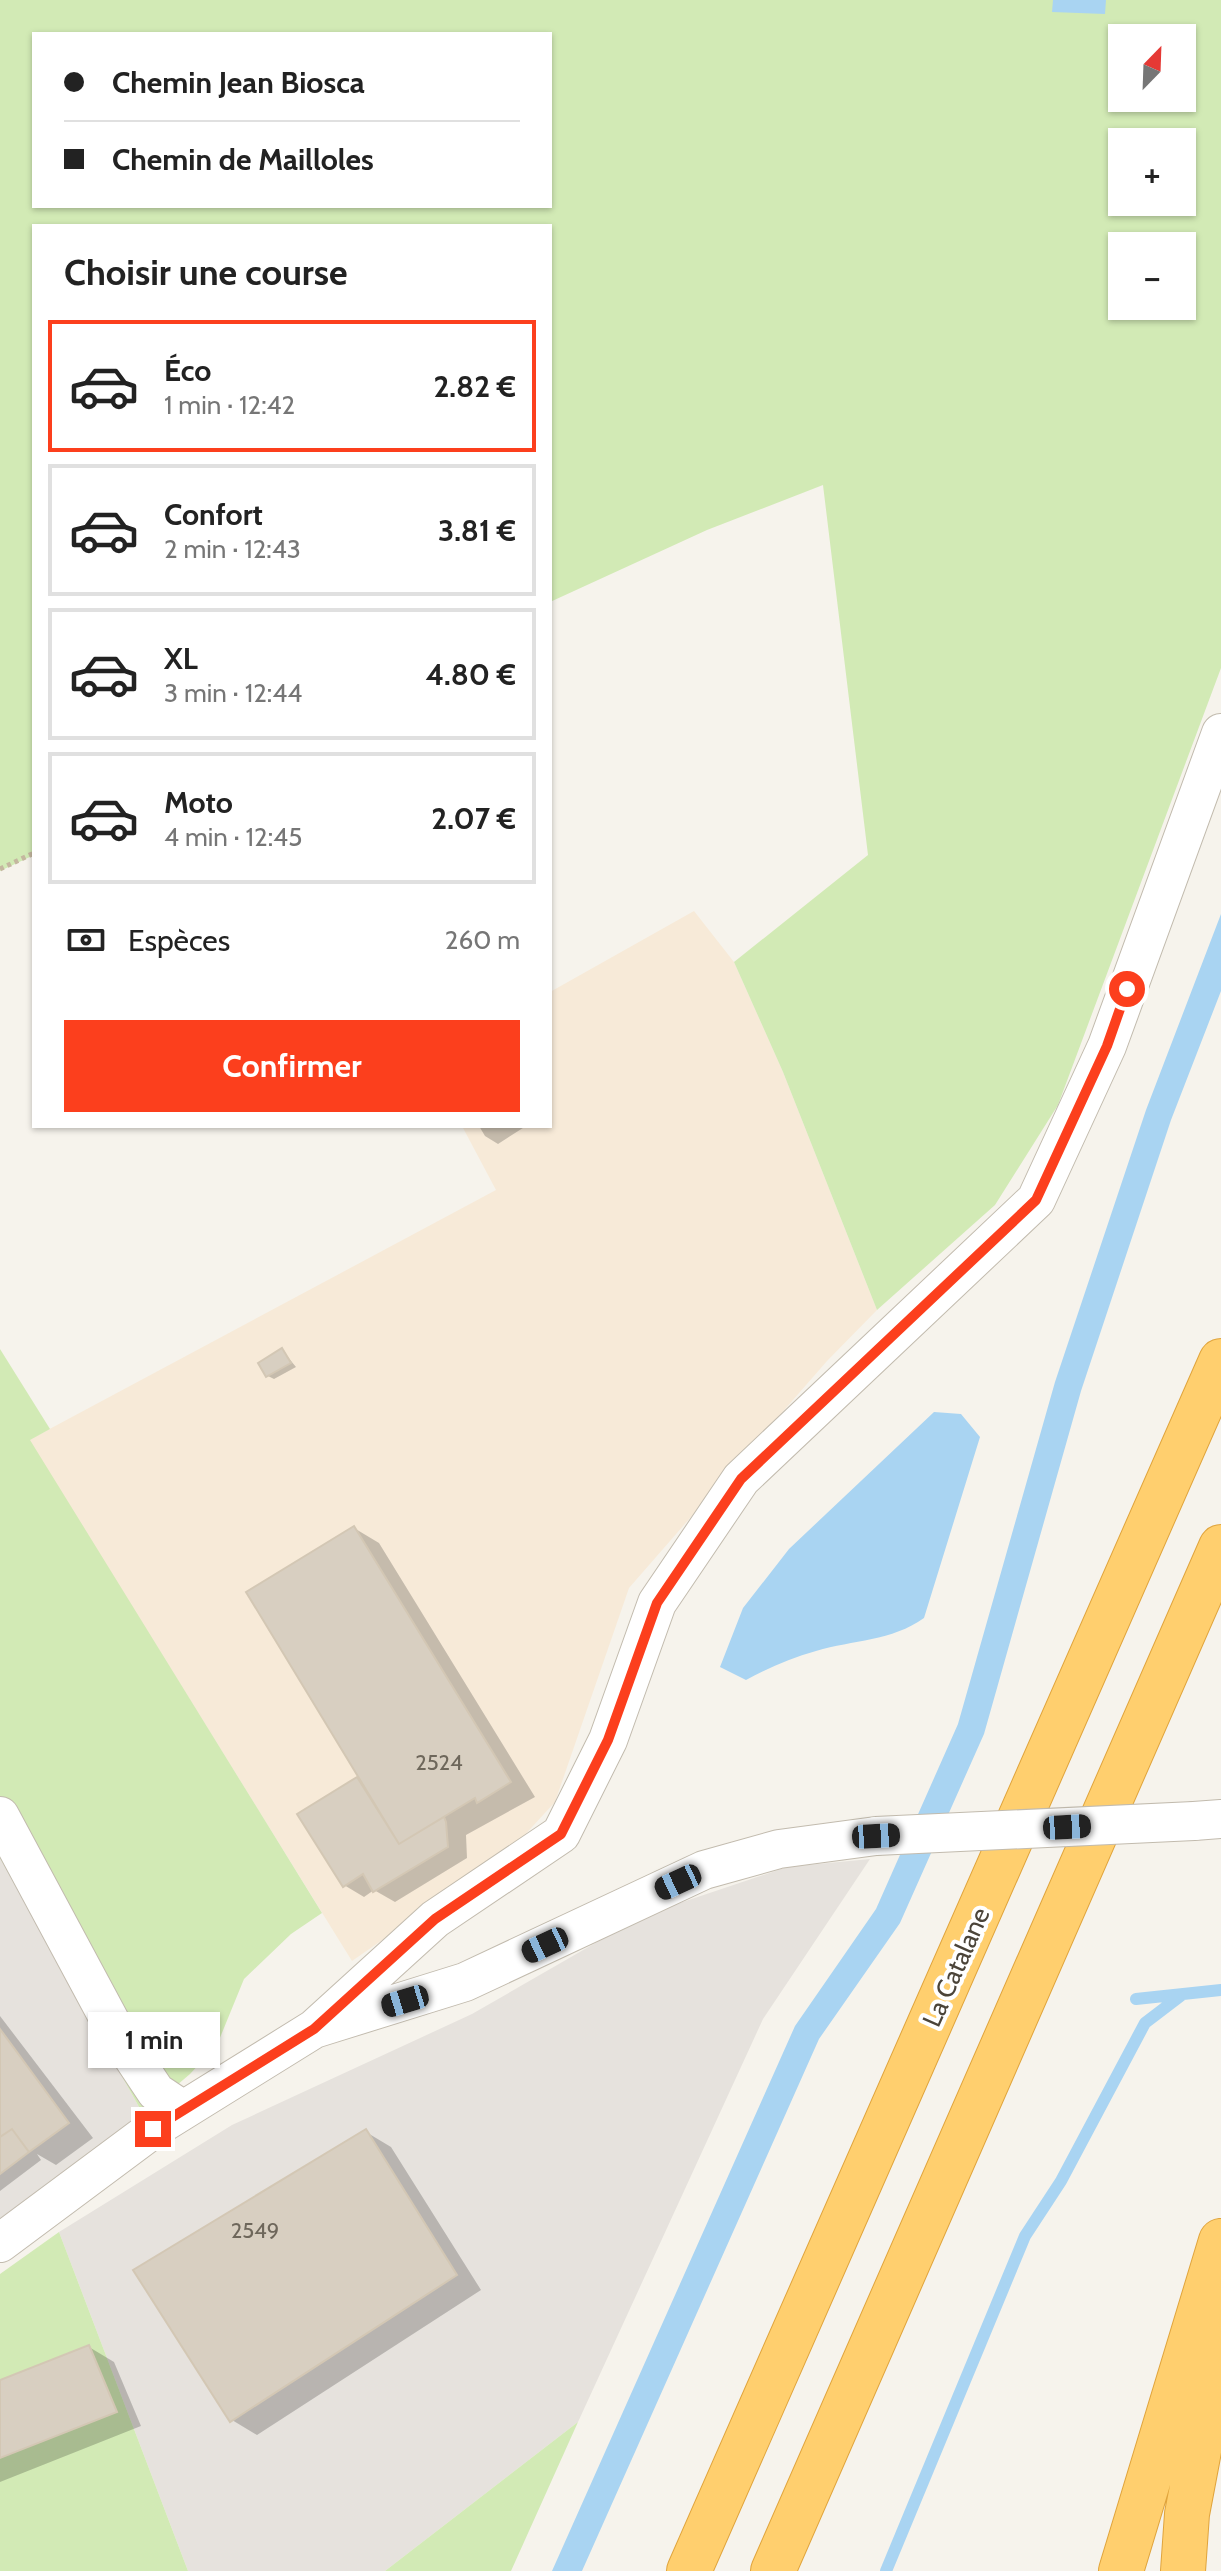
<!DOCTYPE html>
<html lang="fr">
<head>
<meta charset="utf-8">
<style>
	body { margin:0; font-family:Cabin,sans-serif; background:#f2f2f2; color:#222; height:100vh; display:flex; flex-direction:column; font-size:30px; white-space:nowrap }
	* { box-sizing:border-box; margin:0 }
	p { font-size:26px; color:#767676 }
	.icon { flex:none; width:44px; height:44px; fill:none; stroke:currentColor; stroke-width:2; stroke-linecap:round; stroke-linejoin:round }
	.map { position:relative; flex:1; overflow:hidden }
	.panel { position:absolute; left:32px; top:224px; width:520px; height:904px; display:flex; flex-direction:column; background:#fff; border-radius:0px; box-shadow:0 2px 6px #0004 }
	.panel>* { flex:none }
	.guide { position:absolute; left:32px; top:32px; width:520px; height:176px; border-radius:0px; box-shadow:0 2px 6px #0004; display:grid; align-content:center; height:176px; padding:0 32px; background:#fff }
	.needle { width:52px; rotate:23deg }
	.buttons { position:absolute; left:1108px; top:24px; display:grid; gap:16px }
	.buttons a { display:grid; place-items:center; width:88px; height:88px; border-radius:0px; background:#fff; box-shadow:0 2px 6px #0004; font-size:40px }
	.end { position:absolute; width:36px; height:36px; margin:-18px; border:10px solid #fc3f1d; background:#fff; box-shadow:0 0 0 4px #fff }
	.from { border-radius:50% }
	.bubble { position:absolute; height:56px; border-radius:0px; background:#fff; box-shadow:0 2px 6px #0004; font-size:26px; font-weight:700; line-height:56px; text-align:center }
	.car { position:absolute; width:24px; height:48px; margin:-24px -12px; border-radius:10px; box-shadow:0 0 6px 2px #0007; background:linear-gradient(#222 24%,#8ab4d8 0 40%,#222 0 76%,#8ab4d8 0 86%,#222 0) }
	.guide b { display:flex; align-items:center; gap:28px; height:76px; font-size:30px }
	.guide b+b { border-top:2px solid #e0e0e0 }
	.guide i { width:20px; height:20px; background:#222 }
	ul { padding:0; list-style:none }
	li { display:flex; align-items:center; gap:24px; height:132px; margin:0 16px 12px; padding:0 16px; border:4px solid #e0e0e0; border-radius:0px }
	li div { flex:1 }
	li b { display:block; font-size:30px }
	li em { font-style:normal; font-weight:700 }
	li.current { border-color:#fc3f1d }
	li>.icon { width:72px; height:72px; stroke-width:1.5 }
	h2 { padding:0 32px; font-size:36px; line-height:96px }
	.pay { display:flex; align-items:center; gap:20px; height:88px; padding:0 32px; font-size:30px }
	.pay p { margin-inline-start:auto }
	.cta { display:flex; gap:16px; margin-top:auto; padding:16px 32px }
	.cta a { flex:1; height:92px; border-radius:0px; background:#fc3f1d; color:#fff; font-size:32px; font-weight:700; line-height:92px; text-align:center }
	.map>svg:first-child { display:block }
	.commercial { fill:#f7ead8 }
	.industrial { fill:#e6e2dd }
	.green { fill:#d2eab5; fill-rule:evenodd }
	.water { fill:#a9d4f2 }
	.shadow { fill:#0003 }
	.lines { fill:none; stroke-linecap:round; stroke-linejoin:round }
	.stream { stroke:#a9d4f2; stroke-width:12 }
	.building { fill:#d8cfc1; stroke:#d3c7b4; stroke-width:2 }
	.minor-casing { stroke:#c2bbae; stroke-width:40 }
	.highway-casing { stroke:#e0a43c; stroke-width:46 }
	.path { stroke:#c4b79f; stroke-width:5; stroke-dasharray:4 4; stroke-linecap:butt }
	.minor { stroke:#fff; stroke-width:38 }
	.highway { stroke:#ffcf6e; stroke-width:44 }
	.minor-bridge-casing { stroke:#c2bbae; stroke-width:40; stroke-linecap:butt }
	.minor-bridge { stroke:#fff; stroke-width:38 }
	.route { stroke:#fc3f1d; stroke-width:10 }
	.labels { text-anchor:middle; stroke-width:8; stroke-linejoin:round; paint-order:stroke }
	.number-label { font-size:22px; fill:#6e675b }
	.street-label { font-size:26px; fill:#4b4439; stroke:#fff }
</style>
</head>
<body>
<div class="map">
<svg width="1221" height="2571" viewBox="0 0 1221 2571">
	<rect width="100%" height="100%" fill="#f6f3ec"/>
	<!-- commercial -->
	<path class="commercial" d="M694,911L734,962L783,1072L877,1310L827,1361L629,1588L555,1802L509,1852L352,1961L29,1440L496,1190L462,1126H550V992Z"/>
	<!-- industrial -->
	<path class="industrial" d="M0,1858L143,2114L0,2221Z
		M870,1859L763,2019L578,2422L385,2571H188L59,2232L232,2125L472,2014L644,1915L787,1867Z"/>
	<!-- green -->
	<path class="green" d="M0,0H1221V668L1058,1105L995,1205L877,1310L783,1072L734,962L868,855L823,485L707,530L550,602V226H34V855L0,871ZM34,34H550V206H34ZM1122,38H1182V98H1122ZM1122,142H1182V202H1122ZM1122,246H1182V306H1122Z
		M0,1349L50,1429L30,1440L322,1913L291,1934L244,1979L217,2045L190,2074L143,2114L0,1858Z
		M59,2232L188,2571H0V2274Z
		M578,2422L511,2571H385Z"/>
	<!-- water -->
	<path class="water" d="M1053,0H1106L1105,14L1052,12Z
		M1221,914V991L1171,1120L1081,1391L984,1734L900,1923L819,2039L582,2571H552L795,2026L876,1909L958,1724L1055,1382L1146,1110Z
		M934,1412L961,1414L980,1437L924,1618C892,1641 853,1640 816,1651C791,1658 768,1668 746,1680L720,1667L743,1608L789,1549Z"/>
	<!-- shadow -->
	<path class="shadow" d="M479,1126H526L498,1144L485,1136Z
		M282,1350L296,1367L274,1379L268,1376Z
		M354,1528L379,1543L535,1797L466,1835L467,1858L395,1902L374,1890L364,1897L344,1885L357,1779L364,1783Z
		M0,2016L93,2138L56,2165L37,2154L41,2160L0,2191Z
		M366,2132L391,2147L481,2290L257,2435L232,2420L135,2270Z
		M89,2347L114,2362L141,2426L0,2482V2383Z"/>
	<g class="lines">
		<!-- stream -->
		<path class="stream" d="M1136,1999L1221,1990
			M886,2571L1025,2236L1061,2181L1145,2023L1183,1994"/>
	</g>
	<!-- building -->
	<path class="building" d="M282,1348L291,1363L266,1377L258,1363Z
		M354,1526L511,1782L477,1803L475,1798L399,1844L246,1592Z
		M357,1777L399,1844L444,1817L446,1822L448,1847L373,1892L363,1874L343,1887L297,1814Z
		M0,2029L69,2123L29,2152L12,2129L0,2137Z
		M12,2129L29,2152L0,2174V2137Z
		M366,2129L457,2275L230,2422L133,2270Z
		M89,2345L117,2412L0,2458V2380Z"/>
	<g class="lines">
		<defs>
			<path id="minor" d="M0,1816L116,2032L156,2092L183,2110
				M1194,1821L1221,1819
				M314,2029L435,1919L561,1834L608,1740L657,1603L741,1479L1036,1200L1107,1046L1221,733
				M0,2243L153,2129L314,2029L465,1982L704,1870L779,1849L876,1836"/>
			<path id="highway" d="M689,2571L1221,1361
				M773,2571L1221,1547
				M1121,2571L1221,2241
				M1183,2571L1187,2514L1221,2334"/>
		</defs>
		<!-- minor casing -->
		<use href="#minor" class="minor-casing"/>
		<!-- highway casing -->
		<use href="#highway" class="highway-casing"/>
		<!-- path -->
		<path class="path" d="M0,869L34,853"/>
		<!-- minor -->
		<use href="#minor" class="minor"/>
		<!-- highway -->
		<use href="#highway" class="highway"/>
		<defs>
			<path id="minor-bridge" d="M876,1836L1194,1821"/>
		</defs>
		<!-- minor-bridge casing -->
		<use href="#minor-bridge" class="minor-bridge-casing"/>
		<!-- minor-bridge -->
		<use href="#minor-bridge" class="minor-bridge"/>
	</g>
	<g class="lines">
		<!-- route -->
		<path class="route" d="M153,2129L314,2029L435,1919L561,1834L608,1740L657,1603L741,1479L1036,1200L1107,1046L1127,989"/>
	</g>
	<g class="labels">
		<!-- number labels -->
		<g class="number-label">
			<text x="439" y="1770">2524</text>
			<text x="255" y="2238">2549</text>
		</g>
		<!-- street labels -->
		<g class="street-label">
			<text transform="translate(956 1967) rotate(-66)" y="9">La Catalane</text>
		</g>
	</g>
</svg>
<div class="buttons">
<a><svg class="needle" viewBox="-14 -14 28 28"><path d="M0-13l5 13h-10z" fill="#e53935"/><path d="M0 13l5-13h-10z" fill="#767676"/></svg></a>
<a>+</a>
<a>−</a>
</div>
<i class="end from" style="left:1127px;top:989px"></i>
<i class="end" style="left:153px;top:2129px"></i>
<div class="bubble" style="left:88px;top:2012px;width:132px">1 min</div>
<i class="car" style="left:1067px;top:1827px;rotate:87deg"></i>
<i class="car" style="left:876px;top:1836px;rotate:87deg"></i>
<i class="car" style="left:678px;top:1882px;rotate:245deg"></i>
<i class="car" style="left:545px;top:1945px;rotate:245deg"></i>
<i class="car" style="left:405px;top:2001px;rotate:253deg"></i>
<div class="guide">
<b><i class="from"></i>Chemin Jean Biosca</b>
<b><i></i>Chemin de Mailloles</b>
</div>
<section class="panel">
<h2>Choisir une course</h2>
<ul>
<li class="current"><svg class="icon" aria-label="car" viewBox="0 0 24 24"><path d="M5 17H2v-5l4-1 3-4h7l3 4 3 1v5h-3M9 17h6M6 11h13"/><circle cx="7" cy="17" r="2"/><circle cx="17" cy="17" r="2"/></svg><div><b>Éco</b><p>1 min · 12:42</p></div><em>2.82 €</em></li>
<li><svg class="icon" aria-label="car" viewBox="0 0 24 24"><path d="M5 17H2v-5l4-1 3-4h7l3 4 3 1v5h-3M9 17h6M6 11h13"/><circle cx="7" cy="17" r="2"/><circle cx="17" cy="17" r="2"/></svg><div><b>Confort</b><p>2 min · 12:43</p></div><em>3.81 €</em></li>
<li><svg class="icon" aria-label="car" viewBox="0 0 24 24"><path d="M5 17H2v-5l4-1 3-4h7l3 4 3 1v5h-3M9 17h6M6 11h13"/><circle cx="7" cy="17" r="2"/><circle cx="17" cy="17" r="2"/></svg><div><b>XL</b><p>3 min · 12:44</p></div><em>4.80 €</em></li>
<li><svg class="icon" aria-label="car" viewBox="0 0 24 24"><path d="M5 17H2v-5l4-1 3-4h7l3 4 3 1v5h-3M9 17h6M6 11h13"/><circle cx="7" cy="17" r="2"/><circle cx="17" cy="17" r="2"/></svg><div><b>Moto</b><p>4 min · 12:45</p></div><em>2.07 €</em></li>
</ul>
<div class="pay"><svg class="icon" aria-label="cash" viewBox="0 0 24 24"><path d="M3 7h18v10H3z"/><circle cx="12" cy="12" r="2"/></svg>Espèces<p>260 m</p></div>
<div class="cta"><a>Confirmer</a></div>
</section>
</div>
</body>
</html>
